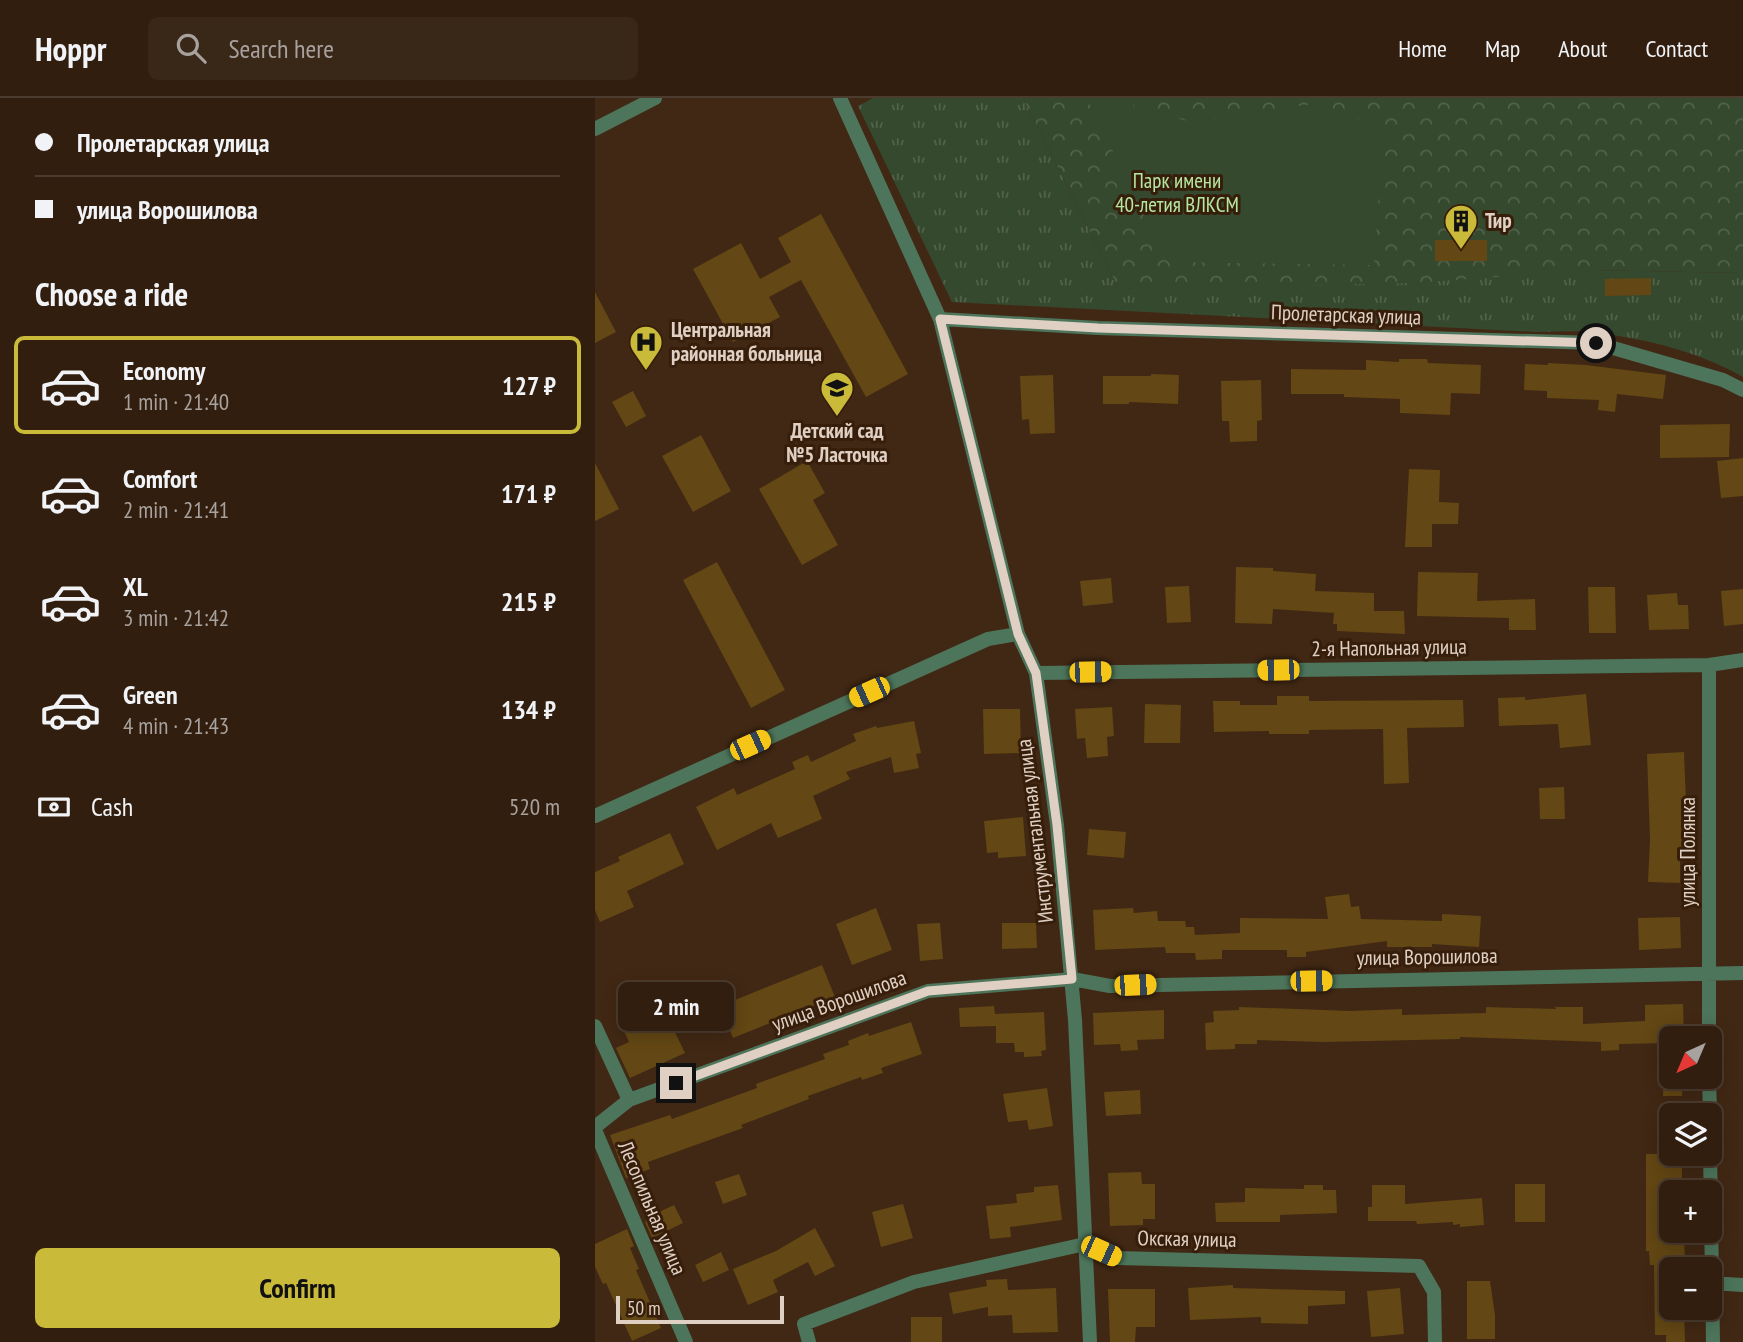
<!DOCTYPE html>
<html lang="en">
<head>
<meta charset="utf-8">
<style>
	body { margin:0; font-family:"PT Sans Narrow",sans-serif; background:#392718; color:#f1f3f6; height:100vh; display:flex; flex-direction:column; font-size:26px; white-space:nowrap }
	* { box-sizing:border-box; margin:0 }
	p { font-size:23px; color:#a8a29e }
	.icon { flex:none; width:38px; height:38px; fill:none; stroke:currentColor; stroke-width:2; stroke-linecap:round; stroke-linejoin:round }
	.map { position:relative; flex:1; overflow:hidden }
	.sheet { display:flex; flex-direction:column; background:#311e0f; width:595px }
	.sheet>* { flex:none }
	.guide { display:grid; align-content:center; height:154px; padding:0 35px; background:#311e0f }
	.needle { width:46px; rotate:224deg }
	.controls { position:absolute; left:1064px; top:928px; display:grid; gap:14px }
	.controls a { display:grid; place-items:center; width:63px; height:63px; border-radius:10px; background:#311e0f; box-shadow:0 4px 18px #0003,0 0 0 2px #4c3c2f; font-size:35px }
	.scale { position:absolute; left:21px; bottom:18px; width:168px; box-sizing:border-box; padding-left:7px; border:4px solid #e0d0c4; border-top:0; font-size:19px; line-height:24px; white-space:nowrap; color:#e0d0c4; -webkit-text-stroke:5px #361e0a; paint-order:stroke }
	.end { position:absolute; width:32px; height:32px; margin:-16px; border:9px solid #e0d0c4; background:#111; box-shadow:0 0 0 4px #111 }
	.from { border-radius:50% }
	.bubble { position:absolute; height:49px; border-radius:10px; background:#311e0f; box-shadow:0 4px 18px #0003,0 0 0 2px #4c3c2f; font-size:23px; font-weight:700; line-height:49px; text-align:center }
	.car { position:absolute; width:21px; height:42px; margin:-21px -10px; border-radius:9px; box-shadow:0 0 5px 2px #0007; background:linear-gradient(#f5c518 24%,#345 0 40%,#f5c518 0 76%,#345 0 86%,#f5c518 0) }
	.guide b { display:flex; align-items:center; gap:24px; height:66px; font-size:26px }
	.guide b+b { border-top:2px solid #4c3c2f }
	.guide i { width:18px; height:18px; background:#f1f3f6 }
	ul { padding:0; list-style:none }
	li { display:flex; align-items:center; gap:21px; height:98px; margin:0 14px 10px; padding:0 21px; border:4px solid transparent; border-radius:10px }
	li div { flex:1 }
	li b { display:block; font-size:26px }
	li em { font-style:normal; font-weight:700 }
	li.current { border-color:#caba3a }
	li>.icon { width:63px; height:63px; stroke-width:1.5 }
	h2 { padding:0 35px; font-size:32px; line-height:84px }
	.pay { display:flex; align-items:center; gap:18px; height:77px; padding:0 35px; font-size:26px }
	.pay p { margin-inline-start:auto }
	.primary-button { display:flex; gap:14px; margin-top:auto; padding:14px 35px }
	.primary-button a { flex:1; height:80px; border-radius:10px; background:#caba3a; color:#111; font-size:28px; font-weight:700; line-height:80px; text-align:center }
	header { display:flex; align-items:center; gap:42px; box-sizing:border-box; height:98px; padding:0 35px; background:#311e0f; border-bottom:2px solid #4c3c2f }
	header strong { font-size:33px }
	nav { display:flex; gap:38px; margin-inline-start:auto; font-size:24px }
	.search { width:490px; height:63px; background:#392718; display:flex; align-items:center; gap:18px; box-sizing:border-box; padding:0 24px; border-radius:10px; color:#a8a29e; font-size:26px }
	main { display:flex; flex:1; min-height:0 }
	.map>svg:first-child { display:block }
	.grass { fill:url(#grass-tufts) }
	.forest { fill:url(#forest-crowns) }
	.pitch { fill:#35492e }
	.building { fill:#634714 }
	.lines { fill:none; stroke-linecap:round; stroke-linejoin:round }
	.minor { stroke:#4d755b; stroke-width:14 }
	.route { stroke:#e0d0c4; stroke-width:9 }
	.labels { text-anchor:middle; stroke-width:6; stroke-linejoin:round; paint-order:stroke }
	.park-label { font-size:21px; fill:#b3e7a2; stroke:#361e0a }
	.poi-label { font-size:21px; font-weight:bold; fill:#e0d0c4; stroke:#361e0a; text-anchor:start }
	.street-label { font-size:21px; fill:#e0d0c4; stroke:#361e0a }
</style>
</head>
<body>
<header>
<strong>Hoppr</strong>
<div class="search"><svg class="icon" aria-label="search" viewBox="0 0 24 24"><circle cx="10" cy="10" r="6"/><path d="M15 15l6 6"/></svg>Search here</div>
<nav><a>Home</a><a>Map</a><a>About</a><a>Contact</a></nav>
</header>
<main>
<section class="sheet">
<div class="guide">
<b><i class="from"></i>Пролетарская улица</b>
<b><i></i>улица Ворошилова</b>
</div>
<h2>Choose a ride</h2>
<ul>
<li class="current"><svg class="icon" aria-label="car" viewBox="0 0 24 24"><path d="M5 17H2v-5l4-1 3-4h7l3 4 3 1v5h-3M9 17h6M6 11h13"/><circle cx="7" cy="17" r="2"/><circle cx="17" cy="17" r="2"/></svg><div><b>Economy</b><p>1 min · 21:40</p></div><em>127 ₽</em></li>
<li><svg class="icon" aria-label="car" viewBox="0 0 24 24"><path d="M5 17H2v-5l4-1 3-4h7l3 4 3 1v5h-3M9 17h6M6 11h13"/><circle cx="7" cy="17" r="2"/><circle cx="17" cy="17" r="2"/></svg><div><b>Comfort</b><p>2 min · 21:41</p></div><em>171 ₽</em></li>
<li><svg class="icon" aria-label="car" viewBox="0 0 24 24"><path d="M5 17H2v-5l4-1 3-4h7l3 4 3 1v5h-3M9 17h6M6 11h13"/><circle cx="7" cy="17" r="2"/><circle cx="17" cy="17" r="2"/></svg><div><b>XL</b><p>3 min · 21:42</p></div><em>215 ₽</em></li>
<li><svg class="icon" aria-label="car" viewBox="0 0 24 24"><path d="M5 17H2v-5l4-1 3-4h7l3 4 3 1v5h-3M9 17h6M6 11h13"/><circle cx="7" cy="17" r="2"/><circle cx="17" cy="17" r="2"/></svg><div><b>Green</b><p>4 min · 21:43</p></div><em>134 ₽</em></li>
</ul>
<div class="pay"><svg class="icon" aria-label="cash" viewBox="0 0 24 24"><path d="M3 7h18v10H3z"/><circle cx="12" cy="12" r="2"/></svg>Cash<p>520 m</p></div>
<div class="primary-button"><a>Confirm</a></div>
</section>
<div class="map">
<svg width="1148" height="1244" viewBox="0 0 1148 1244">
	<defs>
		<pattern id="grass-tufts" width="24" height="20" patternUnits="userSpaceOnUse" patternTransform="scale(1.75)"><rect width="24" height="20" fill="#35492e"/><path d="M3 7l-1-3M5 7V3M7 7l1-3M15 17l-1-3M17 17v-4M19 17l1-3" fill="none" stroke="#52624b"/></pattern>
		<pattern id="forest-crowns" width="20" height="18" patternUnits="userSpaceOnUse" patternTransform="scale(1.75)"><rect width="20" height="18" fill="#35492e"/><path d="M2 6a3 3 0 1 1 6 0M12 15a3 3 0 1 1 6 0" fill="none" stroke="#52624b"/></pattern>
	</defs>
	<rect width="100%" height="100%" fill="#412814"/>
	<!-- grass -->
	<path class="grass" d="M278,0H428L524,191L997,172L1148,175V279C1105,254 1052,241 1002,235C983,232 962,234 942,234L357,204L263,8Z"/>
	<!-- forest -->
	<path class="forest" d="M428,0H1148V175L997,172L819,185L524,191Z"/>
	<!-- pitch -->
	<path class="pitch" d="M496,0H535L540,11L597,24L724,5L788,31L779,167L573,164L492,1Z"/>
	<!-- building -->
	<path class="building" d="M226,116L313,276L271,299L206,182L174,199L185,219L138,244L98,171L146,145L165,181L196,164L183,140Z
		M840,142H892V163H840Z
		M1056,180V197L1010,198V181Z
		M0,194L21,234L0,245Z
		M804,261H832L833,265L886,267L885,296L856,295L855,317L805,315V301L749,299V296H696V271L771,272V262L804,264Z
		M953,265L991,267L1071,277L1068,301L1022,296L1020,314L1003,312L1004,302L952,300V293L929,292L930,266L953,267Z
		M556,276L584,277L583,306L534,304V306H508V278H556Z
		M458,277L460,335L435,336L434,321L427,322L425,278Z
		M666,282L667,322L662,323V343L635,344L634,323H627L626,283Z
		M38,293L51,318L31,329L17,304Z
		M1135,326L1134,359L1065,360V327Z
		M106,337L136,393L98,414L67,358Z
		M1148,360V398L1126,400L1122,363Z
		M212,363L230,395L218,402L243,447L207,467L164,391Z
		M0,365L24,411L0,423Z
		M814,371L845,372L844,404L864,405L863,426H837V449H810Z
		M122,464L190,592L156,610L88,482Z
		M641,469L678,470V473L721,476L720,493L779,495V513H809L810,536L742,533V526H738L739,515L678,511L677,526L640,525Z
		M823,474L883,475L882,503L940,501L941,532H914V520L822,518Z
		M516,480L518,505L488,508L485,483Z
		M594,488L596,524L572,525L570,489Z
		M993,489H1020L1021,535H994Z
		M1148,491V526L1129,528L1126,493Z
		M1082,495L1083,507H1093L1094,531L1054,532L1052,497Z
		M991,596L996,647L965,650L963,626L904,628L903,600L930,599V602Z
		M682,598H714V603L868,602L869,629L812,630L814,685L789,686L788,631L714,632V636H674V633L619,634L618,603H645V607H682Z
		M550,606L586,607L585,645H549Z
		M517,609L519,638L512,639L513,658L492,660L490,640L482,641L480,611Z
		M388,611H425L426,655L389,656Z
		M319,623L326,655L321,656L324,670L299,675L296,659L251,674L255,681L218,698L227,721L183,740L176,725L122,752L101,709L139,690L142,697L200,671L197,664L213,657L216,664L261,643L258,636L281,628L282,630Z
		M1089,654L1093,752H1085V785L1053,784L1055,741L1052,656Z
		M969,689L970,721H945L944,690Z
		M428,719L431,758L403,760V754L392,755L389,723Z
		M494,731L531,734L529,760L492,757Z
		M75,735L89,766L32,793L39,809L5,824L0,812V774L25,763L23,759Z
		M754,796L756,809L764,808L766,821L847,823V816L886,818L884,849L837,846V849H792V843L711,854V859H692V852H627V861L601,862L600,855H571L570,849L500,852L498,812L538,810L539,815L562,813L563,823H590L591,829H599L600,837L645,835V820L733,821L730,799Z
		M281,810L297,852L257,867L241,826Z
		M1085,819L1086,850L1044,852L1043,820Z
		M345,825L348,861L325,863L322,826Z
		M407,825H441L442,850L407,851Z
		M227,867L240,899L138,940L125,908Z
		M1088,906L1089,940H1076V945L1024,946V952L1006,953V944L865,939V941L730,944L662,942V946H640V951L611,952L610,925L619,924L618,913L644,912V909L756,913L807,911V917L891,915V909L961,911L960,909H988V926L1050,923V907Z
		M399,908L400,916L449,914L451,952L446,953L447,958L429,959V954H420L419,945H401V928L365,929L364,910Z
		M569,912V941L542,942L543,952L526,953L525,946L499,947L498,915Z
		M53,922L59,934L76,926L90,955L35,980L21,950L34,944L29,933Z
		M316,924L327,956L286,970L288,975L267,982L266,979L213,998L214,1001L146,1027L148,1030L53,1064L55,1071L31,1080L15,1037L75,1017L77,1021L162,990L161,986L230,961L228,956L254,947L253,943L273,935L274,938Z
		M1069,978H1088L1087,998H1068Z
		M452,990L458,1028L434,1032L432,1022L413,1024L408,996Z
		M545,992L546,1016L511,1018L509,994Z
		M1051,1056H1087V1088H1076V1132H1089L1090,1167H1076V1209H1089L1090,1244H1071V1237H1060L1059,1167H1055L1054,1153H1051Z
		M546,1074L547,1086H560V1121H548V1127L515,1128L513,1075Z
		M144,1076L152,1097L128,1106L120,1084Z
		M920,1086H950V1124H920Z
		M463,1087L467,1122L415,1129L416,1139L395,1141L391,1108L422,1105L421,1096L439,1094V1089Z
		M709,1087H728V1092H741L742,1115L685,1117V1124H621L620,1105L650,1104V1090L709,1091Z
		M777,1087H810V1106L887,1100L889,1127L865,1129V1126L858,1127V1124L822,1126L821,1123H773V1109H777Z
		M308,1106L318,1140L286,1149L277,1114Z
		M79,1107L88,1125L57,1140L50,1124L52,1122L51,1120Z
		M220,1130L240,1168L220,1178L213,1164L178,1182L183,1194L153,1207L138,1171L181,1153Z
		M32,1131L39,1148L35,1150L44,1171L41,1172L66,1230L37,1243L11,1185L8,1186L0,1169V1146Z
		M126,1154L134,1172L108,1184L100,1167Z
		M412,1181L413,1192L461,1190L463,1234L418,1235L417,1217L393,1218V1209L358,1216L354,1195L392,1188L391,1182Z
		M872,1183H895L900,1217V1241H872Z
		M638,1187V1190L750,1193V1206L713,1208V1226L666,1225V1219L595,1222L593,1190Z
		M805,1190L809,1236L776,1239L772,1193Z
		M513,1191H560V1229H541L540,1244H515Z
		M316,1219H347V1244H316Z"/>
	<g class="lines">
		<!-- minor -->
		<path class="minor" d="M245,0L345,221L423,536L441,575L462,727L480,922L495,1244
			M0,31L60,0
			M345,221L503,230L1001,245L1128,282L1148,292
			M1114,567V940
			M441,575L1114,567L1148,562
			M0,718L393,541L423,536
			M0,928L34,1002
			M1114,978L1115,1017
			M0,1029L34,1002L333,893L477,881L515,888L1148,875
			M0,1032L91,1244
			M1115,1053L1118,1244
			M1115,1185L1148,1187
			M214,1244L209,1226L319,1184L490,1146L522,1160L824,1168L839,1194L840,1244"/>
	</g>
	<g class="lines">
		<!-- route -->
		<path class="route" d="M81,985L333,893L477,881L462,727L441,575L423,536L345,221L503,230L1001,245"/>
	</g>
	<!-- icons -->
	<defs>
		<symbol id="building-pin" viewBox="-11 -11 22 30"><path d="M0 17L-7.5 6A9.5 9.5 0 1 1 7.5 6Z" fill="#caba3a" stroke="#361e0a"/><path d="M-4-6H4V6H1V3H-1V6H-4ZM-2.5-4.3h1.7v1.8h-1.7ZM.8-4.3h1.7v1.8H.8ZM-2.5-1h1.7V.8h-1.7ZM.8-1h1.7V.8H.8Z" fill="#111"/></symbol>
		<symbol id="hospital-pin" viewBox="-11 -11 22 30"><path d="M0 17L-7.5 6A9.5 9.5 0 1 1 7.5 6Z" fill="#caba3a" stroke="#361e0a"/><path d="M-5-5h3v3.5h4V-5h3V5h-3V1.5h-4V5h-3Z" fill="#111"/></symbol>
		<symbol id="school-pin" viewBox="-11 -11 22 30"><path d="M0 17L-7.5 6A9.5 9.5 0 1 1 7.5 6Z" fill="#caba3a" stroke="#361e0a"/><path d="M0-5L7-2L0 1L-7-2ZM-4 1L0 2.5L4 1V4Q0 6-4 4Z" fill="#111"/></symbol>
	</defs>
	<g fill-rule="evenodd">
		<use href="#building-pin" x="847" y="104" width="38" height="52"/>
		<use href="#hospital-pin" x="32" y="225" width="38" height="52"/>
		<use href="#school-pin" x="223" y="271" width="38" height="52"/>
	</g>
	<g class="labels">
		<!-- park labels -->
		<g class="park-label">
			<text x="582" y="90">Парк имени<tspan x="582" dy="24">40-летия ВЛКСМ</tspan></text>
		</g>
		<!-- poi labels -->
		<g class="poi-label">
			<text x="890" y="130">Тир</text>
			<text x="76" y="239">Центральная<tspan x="76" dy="24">районная больница</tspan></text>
			<text x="242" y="340" text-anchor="middle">Детский сад<tspan x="242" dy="24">№5 Ласточка</tspan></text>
		</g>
		<!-- street labels -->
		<g class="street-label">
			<text transform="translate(751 217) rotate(2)" y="7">Пролетарская улица</text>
			<text transform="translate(794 550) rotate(-1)" y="7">2-я Напольная улица</text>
			<text transform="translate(440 733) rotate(-97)" y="7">Инструментальная улица</text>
			<text transform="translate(1093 754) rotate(-90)" y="7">улица Полянка</text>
			<text transform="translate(832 859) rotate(-1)" y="7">улица Ворошилова</text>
			<text transform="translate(244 903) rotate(-20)" y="7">улица Ворошилова</text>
			<text transform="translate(57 1110) rotate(67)" y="7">Лесопильная улица</text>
			<text transform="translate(592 1141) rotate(1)" y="7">Окская улица</text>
		</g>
	</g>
</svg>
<div class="controls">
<a><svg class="needle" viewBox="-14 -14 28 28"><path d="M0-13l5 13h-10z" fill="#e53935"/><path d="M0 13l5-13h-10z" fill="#a8a29e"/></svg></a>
<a><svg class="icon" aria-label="layers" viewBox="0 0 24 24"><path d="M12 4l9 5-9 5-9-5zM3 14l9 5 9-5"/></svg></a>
<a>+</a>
<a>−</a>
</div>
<div class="scale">50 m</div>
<i class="end from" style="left:1001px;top:245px"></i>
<i class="end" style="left:81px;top:985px"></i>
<div class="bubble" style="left:23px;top:884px;width:116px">2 min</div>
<i class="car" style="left:683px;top:572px;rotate:269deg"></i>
<i class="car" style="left:495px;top:574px;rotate:89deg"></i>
<i class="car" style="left:274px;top:594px;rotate:246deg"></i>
<i class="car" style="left:155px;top:647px;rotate:66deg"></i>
<i class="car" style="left:716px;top:883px;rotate:89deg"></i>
<i class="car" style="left:540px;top:887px;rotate:88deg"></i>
<i class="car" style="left:506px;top:1153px;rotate:114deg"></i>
</div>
</main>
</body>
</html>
